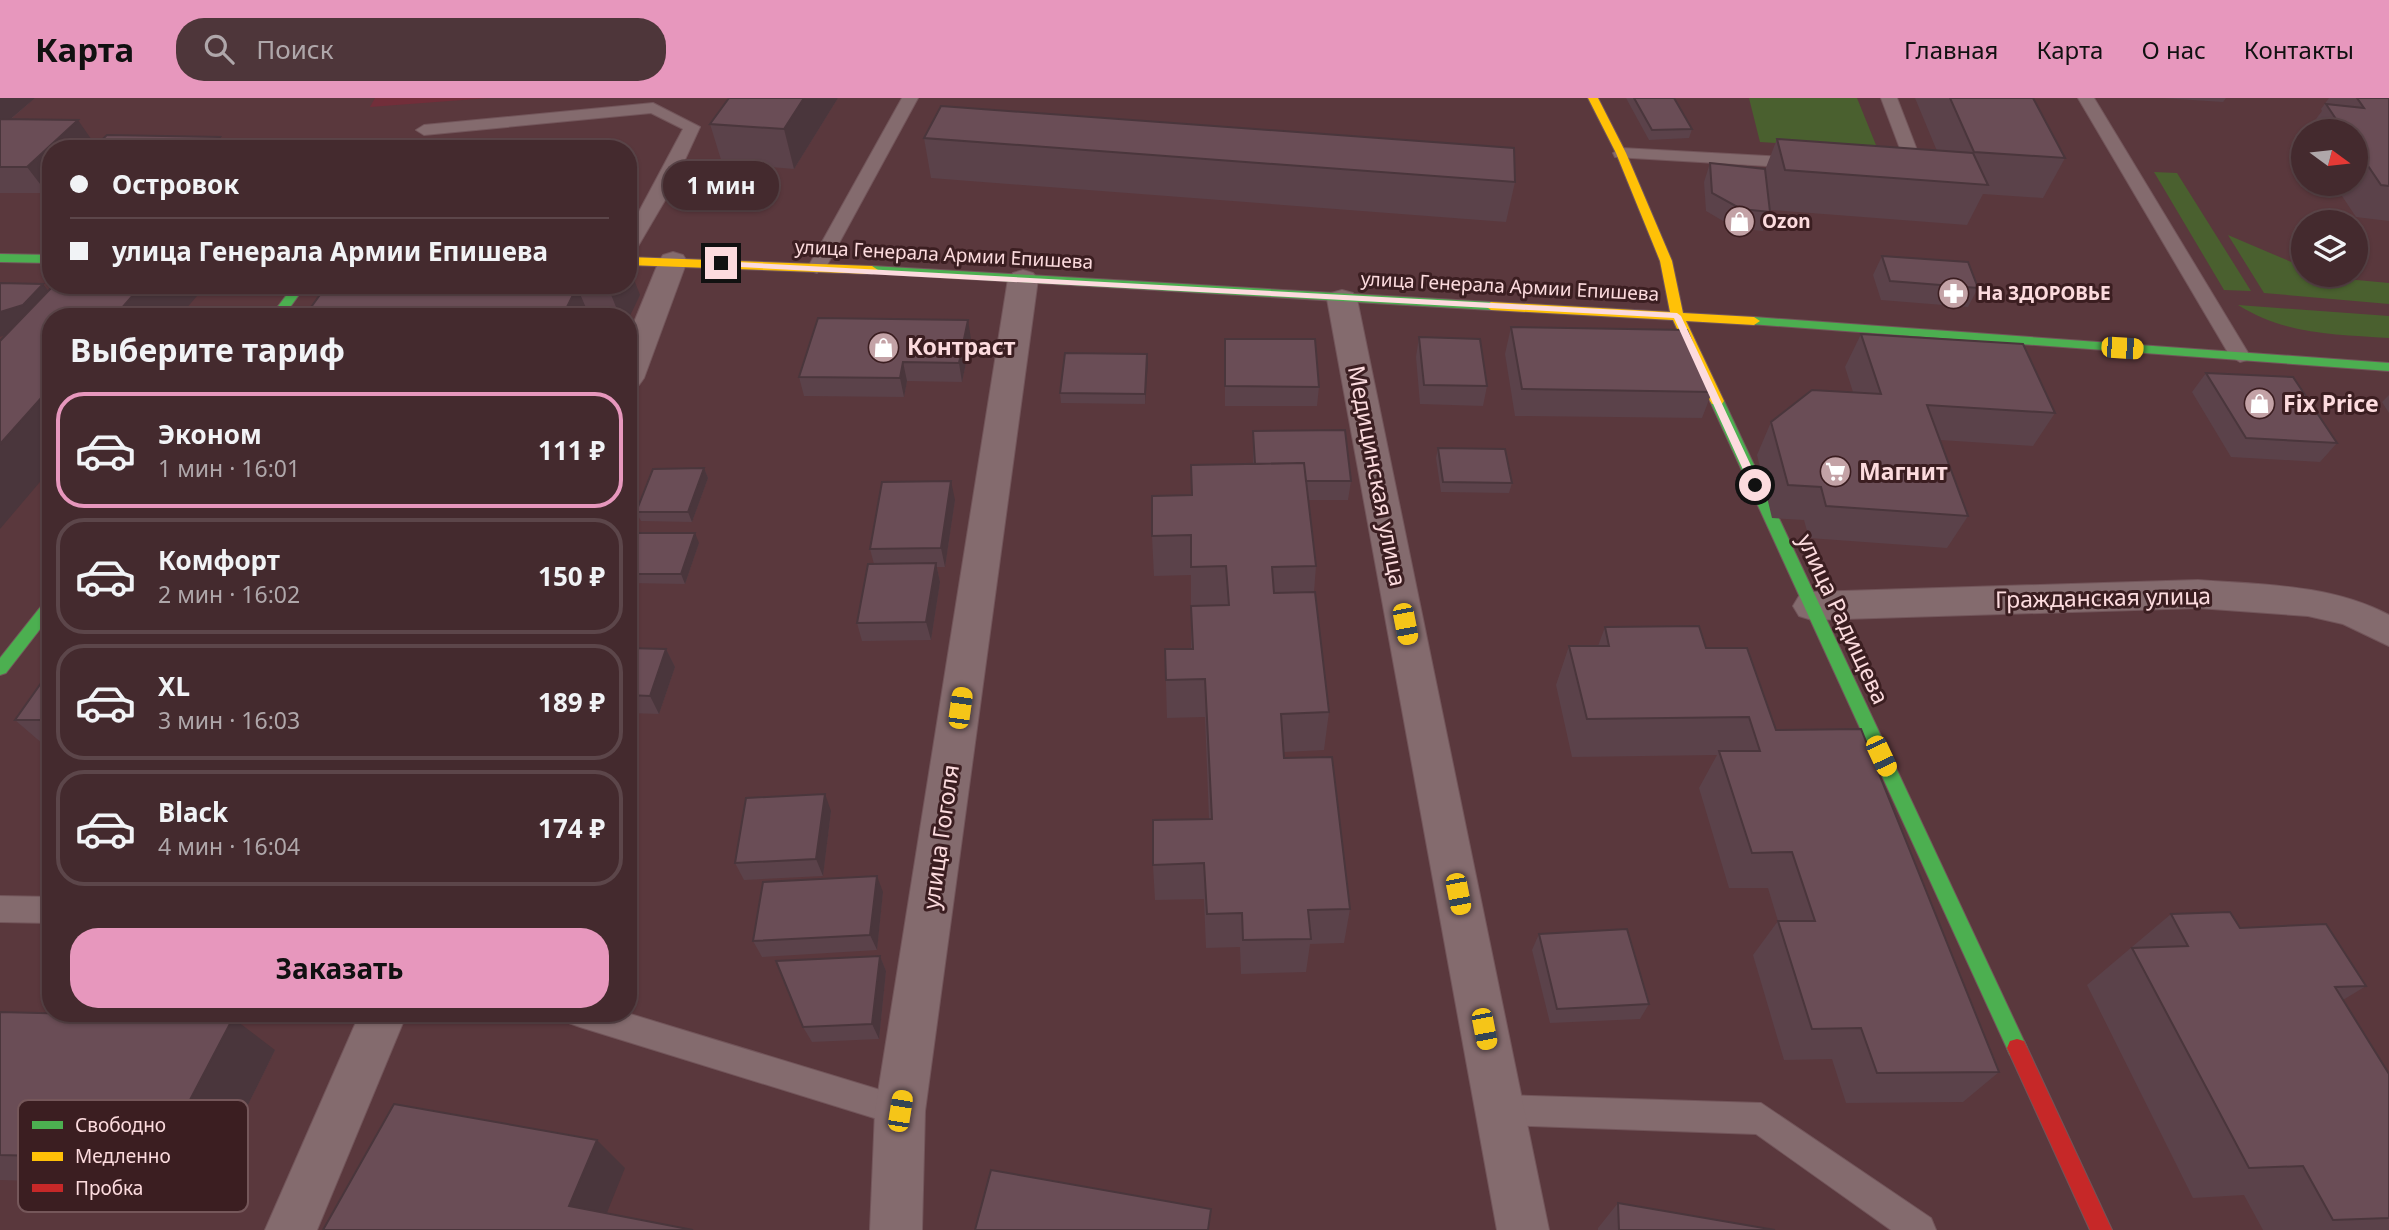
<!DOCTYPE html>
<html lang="ru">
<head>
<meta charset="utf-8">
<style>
	body { margin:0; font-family:"Noto Sans",sans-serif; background:#4e363a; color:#f1f3f6; height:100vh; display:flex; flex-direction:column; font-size:26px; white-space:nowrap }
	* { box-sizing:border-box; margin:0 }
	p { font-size:23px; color:#afa7aa }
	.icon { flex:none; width:38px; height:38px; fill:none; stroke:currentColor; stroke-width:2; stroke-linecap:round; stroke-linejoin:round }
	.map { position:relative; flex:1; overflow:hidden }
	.drawer { position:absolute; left:42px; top:210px; width:595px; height:714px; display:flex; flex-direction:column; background:#442a2e; border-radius:28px; box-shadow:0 2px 5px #0004,0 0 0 2px #5c464a }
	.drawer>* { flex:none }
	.banner { position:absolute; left:42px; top:42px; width:595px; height:154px; border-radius:28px; box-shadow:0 2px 5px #0004,0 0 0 2px #5c464a; display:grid; align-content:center; height:154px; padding:0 28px; background:#442a2e }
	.needle { width:46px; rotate:105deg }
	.controls { position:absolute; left:2291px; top:21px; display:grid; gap:14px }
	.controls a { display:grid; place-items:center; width:77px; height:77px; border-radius:50%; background:#442a2e; box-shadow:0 2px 5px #0004,0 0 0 2px #5c464a; font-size:35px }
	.end { position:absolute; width:32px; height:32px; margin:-16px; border:9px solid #fcdbde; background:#111; box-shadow:0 0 0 4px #111 }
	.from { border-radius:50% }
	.bubble { position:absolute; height:49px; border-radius:24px; background:#442a2e; box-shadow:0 2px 5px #0004,0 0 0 2px #5c464a; font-size:23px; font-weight:700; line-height:49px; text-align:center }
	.car { position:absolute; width:21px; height:42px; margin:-21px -10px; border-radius:9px; box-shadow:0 0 5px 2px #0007; background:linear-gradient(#f5c518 24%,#345 0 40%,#f5c518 0 76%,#345 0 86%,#f5c518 0) }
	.banner b { display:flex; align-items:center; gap:24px; height:66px; font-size:26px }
	.banner b+b { border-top:2px solid #5c464a }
	.banner i { width:18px; height:18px; background:#f1f3f6 }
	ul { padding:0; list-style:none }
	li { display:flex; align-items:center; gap:21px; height:116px; margin:0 14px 10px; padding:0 14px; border:4px solid #5c464a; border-radius:28px }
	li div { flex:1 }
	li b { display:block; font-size:26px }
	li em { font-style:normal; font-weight:700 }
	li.on { border-color:#e797bd }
	li>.icon { width:63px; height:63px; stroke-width:1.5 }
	h2 { padding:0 28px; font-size:32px; line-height:84px }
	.action { display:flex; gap:14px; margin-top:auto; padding:14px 28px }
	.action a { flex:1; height:80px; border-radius:28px; background:#e797bd; color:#111; font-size:28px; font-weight:700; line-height:80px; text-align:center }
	header { display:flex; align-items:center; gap:42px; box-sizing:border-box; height:98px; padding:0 35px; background:#e797bd; color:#111 }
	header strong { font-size:33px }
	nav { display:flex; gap:38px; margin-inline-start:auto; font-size:24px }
	.search { width:490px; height:63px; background:#4e363a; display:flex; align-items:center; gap:18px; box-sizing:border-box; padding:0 24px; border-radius:28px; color:#afa7aa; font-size:26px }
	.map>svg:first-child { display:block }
	.built { fill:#722e3a }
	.green { fill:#4a602f }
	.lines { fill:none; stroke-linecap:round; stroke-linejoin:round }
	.lane-casing { stroke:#72555a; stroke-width:2 }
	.street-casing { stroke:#72555a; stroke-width:2 }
	.fast-casing { stroke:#72555a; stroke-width:2 }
	.slow-casing { stroke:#72555a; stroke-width:2 }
	.jam-casing { stroke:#72555a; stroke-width:2 }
	.lane { fill:#846b6e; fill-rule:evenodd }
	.street { fill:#846b6e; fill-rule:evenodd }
	.fast { fill:#4caf50; fill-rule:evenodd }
	.slow { fill:#ffc107; fill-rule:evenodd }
	.jam { fill:#c62828; fill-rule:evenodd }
	.wall { fill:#5b424a }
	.shaded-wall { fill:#4a363c }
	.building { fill:#6a4d56; stroke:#4a363c; stroke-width:2 }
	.route { fill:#fcdbde }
	.labels { text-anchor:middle; stroke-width:6; stroke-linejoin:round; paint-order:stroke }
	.far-poi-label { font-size:19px; font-weight:bold; fill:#fcdbde; stroke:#3b1e21; text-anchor:start }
	.far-street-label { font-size:19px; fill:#fcdbde; stroke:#3b1e21 }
	.poi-label { font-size:23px; font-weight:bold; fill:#fcdbde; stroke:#3b1e21; text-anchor:start }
	.street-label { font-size:23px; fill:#fcdbde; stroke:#3b1e21 }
	.key { fill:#3b1e21; stroke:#75575a; stroke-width:2 }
	.key-label { font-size:19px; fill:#fcdbde }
</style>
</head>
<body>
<header>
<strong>Карта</strong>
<div class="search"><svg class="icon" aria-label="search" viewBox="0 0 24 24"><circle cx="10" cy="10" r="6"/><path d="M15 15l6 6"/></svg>Поиск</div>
<nav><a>Главная</a><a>Карта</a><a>О нас</a><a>Контакты</a></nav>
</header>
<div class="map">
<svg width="2389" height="1132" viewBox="0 0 2389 1132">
	<rect width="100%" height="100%" fill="#5a383d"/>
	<!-- built -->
	<path class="built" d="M375,0H489L370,9Z"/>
	<!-- green -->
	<path class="green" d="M1749,0H1857L1878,52L1760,44Z
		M2154,74L2177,75L2251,193L2224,192Z
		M2228,137L2303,169V177L2389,185V206L2264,195Z
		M2238,207L2389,218V240C2334,236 2286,237 2238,207Z"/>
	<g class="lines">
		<defs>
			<path id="lane" d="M902,0H918L826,169L817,175L810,173L808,169Z
				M1881,0H1897L1922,65L1916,73L1897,76L1888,71L1905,64Z
				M2078,0H2094L2250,258L2247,262L2240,264L2230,258Z
				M653,5L700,29L671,92L637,150L628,155V134L683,31L651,15L424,37L416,32L424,27Z
				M1621,50L1802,60L1810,65L1802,70L1615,59L1613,55Z
				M0,798L51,799V825L0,824Z
				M565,915H627L900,998L911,1002L916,1013L911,1024L900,1028L580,929L569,925Z
				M1500,997L1761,1005L1931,1120L1936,1132H1891L1756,1036L1500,1027L1489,1023L1484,1012L1489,1001Z"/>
			<path id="street" d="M673,154L683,157L687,163L644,280L639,287L628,290V239L659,163L663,157Z
				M1023,172L1033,175L1038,181L925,1013L922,1132H870L875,1013L1008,181L1013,175Z
				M1342,192L1353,195L1357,201L1549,1132H1497L1327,201L1331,195Z
				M2198,482C2263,487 2330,486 2389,517V548L2343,526L2308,518L2198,510L1812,522L1799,518L1793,508L1799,498L1812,494Z
				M360,915H407L317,1132H265Z"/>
			<path id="fast" d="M0,156L51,157V165L0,164Z
				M872,168L1491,204L1497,208L1491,212L868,175L866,172Z
				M294,187H306L283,219H270Z
				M1754,219L2389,265V273L1750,226V220Z
				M1717,299L1724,303L2024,943L2027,950L2024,957L2017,959L2010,957L1710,303Z
				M51,500V517L6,575L0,577V560L46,502Z"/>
			<path id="slow" d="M1588,0H1598L1626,55L1672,163L1683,215L1754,219L1760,223L1754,227L1686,223L1724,303L1722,306H1712L1710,303L1673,222L1491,212L1485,208L1491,204L1670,214L1660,163L1616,55Z
				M628,159L872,168L878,172L872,176L628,167Z"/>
			<path id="jam" d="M2017,941L2024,943L2112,1132H2090L2007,950L2010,943Z"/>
		</defs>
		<!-- lane casing -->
		<use href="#lane" class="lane-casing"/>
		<!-- street casing -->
		<use href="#street" class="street-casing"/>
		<!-- fast casing -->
		<use href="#fast" class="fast-casing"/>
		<!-- slow casing -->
		<use href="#slow" class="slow-casing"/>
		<!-- jam casing -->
		<use href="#jam" class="jam-casing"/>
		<!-- lane -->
		<use href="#lane" class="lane"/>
		<!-- street -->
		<use href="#street" class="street"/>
		<!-- fast -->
		<use href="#fast" class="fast"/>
		<!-- slow -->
		<use href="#slow" class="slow"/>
		<!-- jam -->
		<use href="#jam" class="jam"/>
	</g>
	<!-- wall -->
	<path class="wall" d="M0,0H35L10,22L95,48L220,39L227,51H51L47,95H0Z
		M838,0L794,71L722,65L710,26Z
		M1626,0H1674L1692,31L1689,40L1649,42Z
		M1915,0H2033L2065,60L2043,100L1983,96L1967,127L1770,112V114L1763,133L1735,130L1706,113L1704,84L1710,65L1765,72L1777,41L1937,53Z
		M2161,0H2226L2223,4Z
		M2329,0H2389V123L2356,119L2334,86H2356V33H2307L2322,13L2321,11Z
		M924,40L1515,84L1506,124L931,80Z
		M1882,158L1978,190L1968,209L1881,202L1873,177Z
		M327,187H628L640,197L628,219H304Z
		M1511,229L1712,294L1702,320L1515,318L1505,256Z
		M1861,236L2055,315L2033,348L1940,342L1968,418L1947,450L1809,440L1804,422L1772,420L1757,357L1771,324L1853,294L1845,269Z
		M1419,239L1487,288L1483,308L1420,306L1416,259Z
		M971,241L962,284L907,283L904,299L804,298L799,279Z
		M1225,241L1319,289L1317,308H1225Z
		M1147,256L1145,306L1061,305L1060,295Z
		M2206,275L2337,345L2320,364L2231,359L2192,294Z
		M2389,297V315L2382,304Z
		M1253,333L1351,383L1348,402H1308L1316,468L1314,494L1329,614L1324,652L1284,654V660L1350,811L1344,845L1310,846L1306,874L1241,876L1240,849L1206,850L1204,801L1155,802L1153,767L1209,721L1205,619L1167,620L1165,551H1191V477L1154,478L1152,438L1191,397V367L1253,366Z
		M1438,350L1512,385L1509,395L1441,394L1436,360Z
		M704,370L708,380L692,424L641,423L636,414Z
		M955,402L945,469H937L940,484L931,542L862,543L857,525L874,466L870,451Z
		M699,445L685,486L628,485V448Z
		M1605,529L1706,550L1776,632L1999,974L1963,1004L1846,1005L1832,961L1784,962L1753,857L1778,823L1768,790H1729L1699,690L1717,657L1572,659L1556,587L1569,548H1598Z
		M628,550L666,551L675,569L659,616L628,615Z
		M51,571V653L15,622Z
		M831,713L823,778L744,782L735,765Z
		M883,794L877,852L762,859L753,843Z
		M2171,816L2240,830L2366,888L2343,902L2389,976V1132H2263L2244,1097L2193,1100L2087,887Z
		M1539,836L1649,906L1640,921L1550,925L1532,852Z
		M880,858L886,873L879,941L812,944L803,929Z
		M0,914L275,952L208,1088L0,1082Z
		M1618,1105L1775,1132H1598V1130Z"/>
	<!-- shaded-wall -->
	<path class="shaded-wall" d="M0,0H35L0,30Z
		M804,0H838L794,71L784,31Z
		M78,22L96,48L93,51H51V91L47,95L27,69Z
		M220,39L227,51H209Z
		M628,166L640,197L628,222V219H620L608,189L609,187H628Z
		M43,186L58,205L39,226L0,239V214Z
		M142,187H189L197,198L179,219H114Z
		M577,189L590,219H562Z
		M968,222L971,241L962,284L959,265Z
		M1147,256L1148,266L1145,306V296Z
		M903,264L907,283L904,299L900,280Z
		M51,289V371L0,431V346Z
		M704,370L708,380L692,424L688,414Z
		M951,383L955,402L945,469L941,450Z
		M695,435L699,445L685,486L681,476Z
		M936,465L940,484L931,542L926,524Z
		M666,551L675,569L659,616L650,598Z
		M628,659L634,669L628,686Z
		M825,696L831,713L823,778L816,761Z
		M628,724L633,731L628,749Z
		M877,778L883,794L877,852L870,837Z
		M880,858L886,873L879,941L872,926Z
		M233,920L275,952L208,1088L159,1061Z
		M597,1042L625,1070L600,1132L569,1108Z"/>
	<!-- building -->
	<path class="building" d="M729,0H804L784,31L710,26Z
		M1634,0H1674L1692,31L1652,32Z
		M1950,0H2033L2065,60L1974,54Z
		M2357,0H2389V88L2381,87L2356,50V33H2344L2326,6L2364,10Z
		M941,8L1514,50L1515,84L924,40Z
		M0,21L78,22L27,69H0Z
		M107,37L220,39L209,51H92Z
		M1777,41L1973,55L1988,87L1785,72Z
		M1710,65L1765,71L1770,114L1741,111L1712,95Z
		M1882,158L1968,164L1978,190L1890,183Z
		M0,185L43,186L23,207L0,214Z
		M54,187H142L114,219H51V289L0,346V243Z
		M327,187H609L608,189H577L562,219H304Z
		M818,220L968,222L959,265L903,264L900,280L799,279Z
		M1511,229L1687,232L1712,294L1522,291Z
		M1861,236L2023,246L2055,315L1927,307L1968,418L1826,408L1821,389L1788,387L1771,324L1812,292L1881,296Z
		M1419,239L1480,241L1487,288L1424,287Z
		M1225,241H1315L1319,289L1225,288Z
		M1065,255L1147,256L1145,296L1060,295Z
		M2206,275L2293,279L2337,345L2246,340Z
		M1345,332L1351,383H1306L1304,365L1255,366L1253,333Z
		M1438,350L1505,351L1512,385L1443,384Z
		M1304,365L1316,468L1272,469L1274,495L1315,494L1329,614L1281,616L1284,660L1332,659L1350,811L1308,812L1311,841L1243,842L1242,815L1207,816L1204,765L1153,767V722L1212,721L1205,581L1166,582L1165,551H1193L1191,508L1229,507L1226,468L1191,469V437L1152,438V398L1192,397L1191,367Z
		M704,370L688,414H636L653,371Z
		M951,383L941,450L870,451L882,384Z
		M634,435H695L681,476H628V448Z
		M936,465L926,524L857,525L868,466Z
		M1699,528L1706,550H1747L1776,632L1861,631L1999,974L1877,975L1861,930L1812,931L1778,823H1815L1792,754L1752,755L1719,653H1760L1749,619L1587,621L1569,548H1609L1605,529Z
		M628,550L666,551L650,598L628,597Z
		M51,571V622H15Z
		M825,696L816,761L735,765L746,700Z
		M877,778L870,837L753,843L763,784Z
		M2230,814L2240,830L2326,826L2366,888L2335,889L2389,976V1120L2333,1122L2303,1068L2249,1070L2132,850L2188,848L2171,816Z
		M1627,831L1649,906L1557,911L1539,836Z
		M880,858L872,926L803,929L776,863Z
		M0,914L233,920L159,1061L0,1057Z
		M394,1006L597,1042L569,1108L693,1132H323Z
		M991,1072L1211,1111L1208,1132H975Z
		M1618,1105L1775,1132H1619Z"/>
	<!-- route -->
	<path class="route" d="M718,163L1677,215L1681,218L1760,387L1755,391L1750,387L1674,220L721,168Z"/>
	<!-- icons -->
	<defs>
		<symbol id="shop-disc" viewBox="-11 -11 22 22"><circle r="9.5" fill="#c3a2a6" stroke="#3b1e21"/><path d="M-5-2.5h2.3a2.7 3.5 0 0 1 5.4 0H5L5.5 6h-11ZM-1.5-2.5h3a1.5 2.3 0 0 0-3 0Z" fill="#fff"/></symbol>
		<symbol id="pharmacy-disc" viewBox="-11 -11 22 22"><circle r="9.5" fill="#c3a2a6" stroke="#3b1e21"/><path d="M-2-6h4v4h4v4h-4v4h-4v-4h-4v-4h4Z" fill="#fff"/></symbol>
		<symbol id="supermarket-disc" viewBox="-11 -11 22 22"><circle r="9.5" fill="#c3a2a6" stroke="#3b1e21"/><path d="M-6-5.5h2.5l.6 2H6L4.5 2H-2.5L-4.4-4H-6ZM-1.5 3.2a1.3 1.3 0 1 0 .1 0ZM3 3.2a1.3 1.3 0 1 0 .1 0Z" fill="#fff"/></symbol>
	</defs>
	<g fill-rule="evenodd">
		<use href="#shop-disc" x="1722" y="106" width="35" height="35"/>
		<use href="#pharmacy-disc" x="1936" y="178" width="35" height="35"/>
		<use href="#shop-disc" x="866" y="232" width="35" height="35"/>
		<use href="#shop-disc" x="2242" y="288" width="35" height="35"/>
		<use href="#supermarket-disc" x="1818" y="356" width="35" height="35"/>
	</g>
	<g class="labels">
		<!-- far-poi labels -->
		<g class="far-poi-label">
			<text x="1762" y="130">Ozon</text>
			<text x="1977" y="202">На ЗДОРОВЬЕ</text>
		</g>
		<!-- far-street labels -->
		<g class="far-street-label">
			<text transform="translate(944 156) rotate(3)" y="7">улица Генерала Армии Епишева</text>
			<text transform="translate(1510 188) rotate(3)" y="7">улица Генерала Армии Епишева</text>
		</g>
		<!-- poi labels -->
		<g class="poi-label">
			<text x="907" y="257">Контраст</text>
			<text x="2283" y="314">Fix Price</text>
			<text x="1859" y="382">Магнит</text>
		</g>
		<!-- street labels -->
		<g class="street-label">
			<text transform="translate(1377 378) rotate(79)" y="8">Медицинская улица</text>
			<text transform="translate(2103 500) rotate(-1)" y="8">Гражданская улица</text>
			<text transform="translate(1843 521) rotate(65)" y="8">улица Радищева</text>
			<text transform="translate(941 739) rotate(-82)" y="8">улица Гоголя</text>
		</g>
	</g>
	<!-- legend -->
	<rect x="18" y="1002" width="230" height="112" rx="10" class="key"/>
	<rect x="32" y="1023" width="31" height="8" fill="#4caf50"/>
	<rect x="32" y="1054" width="31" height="9" fill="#ffc107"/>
	<rect x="32" y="1086" width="31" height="8" fill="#c62828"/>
	<g class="key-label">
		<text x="75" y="1034">Свободно</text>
		<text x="75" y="1065">Медленно</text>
		<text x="75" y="1097">Пробка</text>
	</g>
</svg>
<div class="controls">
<a><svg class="needle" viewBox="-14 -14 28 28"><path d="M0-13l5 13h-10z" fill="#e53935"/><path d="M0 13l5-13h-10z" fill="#afa7aa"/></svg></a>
<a><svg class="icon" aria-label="layers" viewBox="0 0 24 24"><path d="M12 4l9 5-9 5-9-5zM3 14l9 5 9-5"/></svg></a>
</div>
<i class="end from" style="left:1755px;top:387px"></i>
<i class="end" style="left:721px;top:165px"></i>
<div class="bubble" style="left:663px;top:63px;width:116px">1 мин</div>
<i class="car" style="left:2122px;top:250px;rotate:94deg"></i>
<i class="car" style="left:1405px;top:526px;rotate:169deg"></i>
<i class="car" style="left:960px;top:610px;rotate:8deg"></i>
<i class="car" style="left:1881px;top:658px;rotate:155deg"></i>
<i class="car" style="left:1458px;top:796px;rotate:169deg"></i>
<i class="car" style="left:1484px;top:931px;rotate:169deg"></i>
<i class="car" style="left:900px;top:1013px;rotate:9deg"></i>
<div class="banner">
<b><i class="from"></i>Островок</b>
<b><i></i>улица Генерала Армии Епишева</b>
</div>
<section class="drawer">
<h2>Выберите тариф</h2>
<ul>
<li class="on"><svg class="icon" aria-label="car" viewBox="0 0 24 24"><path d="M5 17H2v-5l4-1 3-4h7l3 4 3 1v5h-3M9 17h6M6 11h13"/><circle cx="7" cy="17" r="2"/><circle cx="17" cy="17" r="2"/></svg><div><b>Эконом</b><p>1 мин · 16:01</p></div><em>111 ₽</em></li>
<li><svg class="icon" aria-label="car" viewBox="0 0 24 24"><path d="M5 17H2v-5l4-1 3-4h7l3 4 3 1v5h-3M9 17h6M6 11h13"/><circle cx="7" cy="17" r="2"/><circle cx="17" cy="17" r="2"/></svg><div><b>Комфорт</b><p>2 мин · 16:02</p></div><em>150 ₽</em></li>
<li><svg class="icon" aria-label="car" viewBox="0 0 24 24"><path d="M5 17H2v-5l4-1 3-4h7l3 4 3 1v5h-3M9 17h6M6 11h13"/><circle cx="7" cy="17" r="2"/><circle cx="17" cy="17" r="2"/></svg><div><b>XL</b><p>3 мин · 16:03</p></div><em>189 ₽</em></li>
<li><svg class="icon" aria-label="car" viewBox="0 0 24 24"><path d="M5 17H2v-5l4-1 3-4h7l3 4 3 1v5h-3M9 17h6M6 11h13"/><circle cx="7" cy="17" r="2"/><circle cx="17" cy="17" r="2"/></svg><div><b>Black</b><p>4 мин · 16:04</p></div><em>174 ₽</em></li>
</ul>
<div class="action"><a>Заказать</a></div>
</section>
</div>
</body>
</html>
